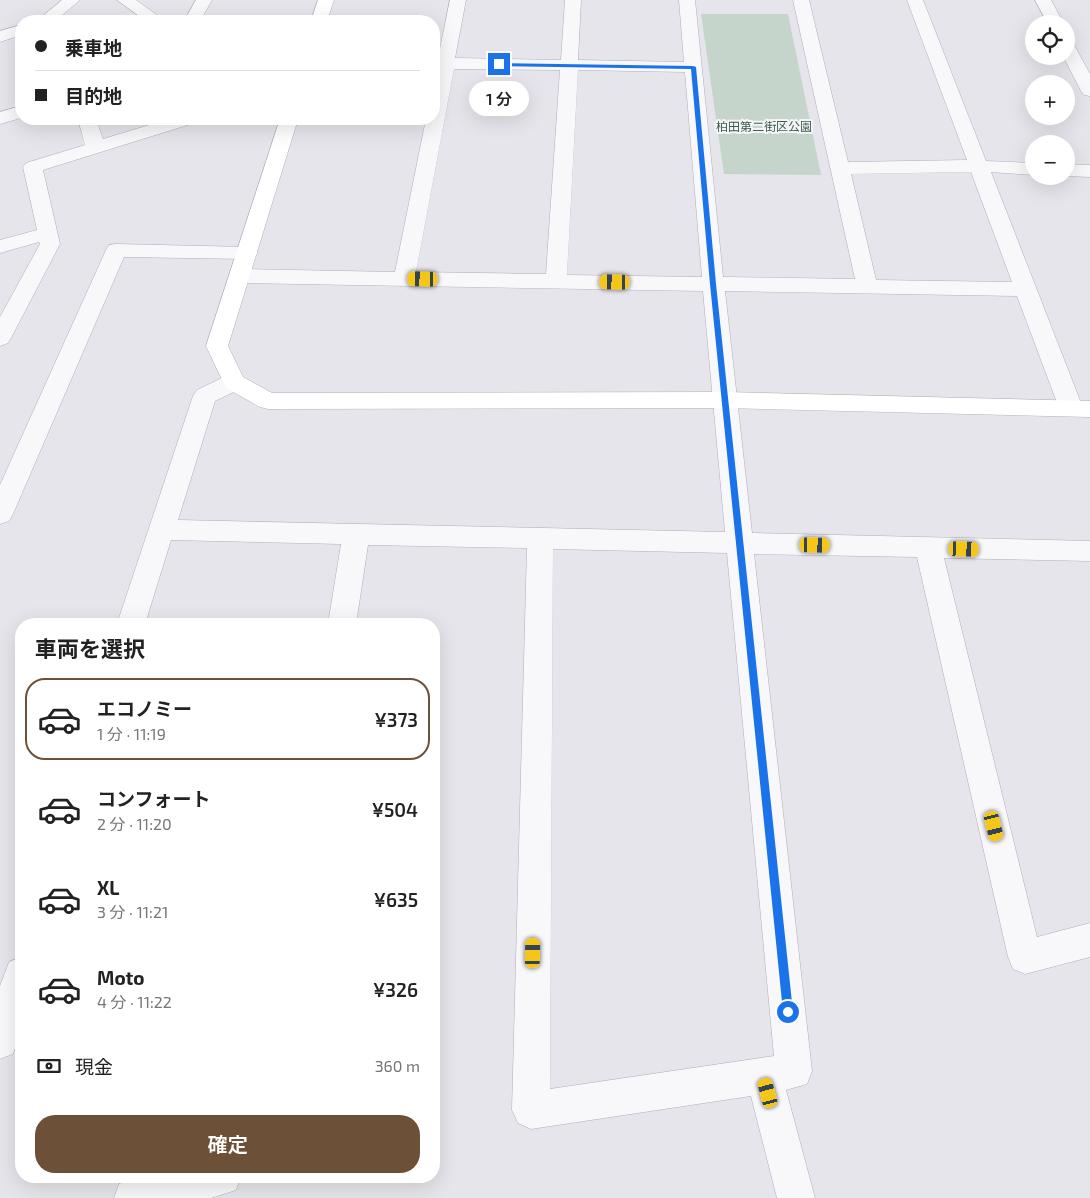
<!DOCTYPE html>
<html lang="ja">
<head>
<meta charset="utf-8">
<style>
	body { margin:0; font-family:"Exo 2","Noto Sans JP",sans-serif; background:#f2f2f2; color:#222; height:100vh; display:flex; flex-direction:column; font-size:19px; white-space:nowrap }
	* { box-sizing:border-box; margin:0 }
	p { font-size:16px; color:#767676 }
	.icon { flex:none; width:28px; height:28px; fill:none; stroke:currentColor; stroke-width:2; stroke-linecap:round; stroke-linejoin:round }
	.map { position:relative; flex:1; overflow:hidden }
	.side { position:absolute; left:15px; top:618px; width:425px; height:565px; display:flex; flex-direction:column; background:#fff; border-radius:20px; box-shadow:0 5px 20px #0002 }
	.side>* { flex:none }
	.banner { position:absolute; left:15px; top:15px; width:425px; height:110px; border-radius:20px; box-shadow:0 5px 20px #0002; display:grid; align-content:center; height:110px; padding:0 20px; background:#fff }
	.buttons { position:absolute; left:1025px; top:15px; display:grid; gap:10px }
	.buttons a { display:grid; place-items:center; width:50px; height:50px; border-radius:50%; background:#fff; box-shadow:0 5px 20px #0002; font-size:25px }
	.end { position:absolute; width:22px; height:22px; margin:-11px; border:6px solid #1a73e8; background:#fff; box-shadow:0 0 0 2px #fff }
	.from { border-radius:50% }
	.bubble { position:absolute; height:35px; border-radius:18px; background:#fff; box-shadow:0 5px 20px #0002; font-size:16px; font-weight:600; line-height:35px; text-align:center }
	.car { position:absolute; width:15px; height:30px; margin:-15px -8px; border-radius:6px; box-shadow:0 0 4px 1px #0007; background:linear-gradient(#f5c518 24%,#345 0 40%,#f5c518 0 76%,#345 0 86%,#f5c518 0) }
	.banner b { display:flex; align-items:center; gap:18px; height:48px; font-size:19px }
	.banner b+b { border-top:1px solid #e0e0e0 }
	.banner i { width:12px; height:12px; background:#222 }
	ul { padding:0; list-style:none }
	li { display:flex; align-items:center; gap:15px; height:82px; margin:0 10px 8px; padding:0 10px; border:2px solid transparent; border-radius:20px }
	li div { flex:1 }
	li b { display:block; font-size:19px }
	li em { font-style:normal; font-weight:600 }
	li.selected { border-color:#6c5138 }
	li>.icon { width:45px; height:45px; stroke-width:1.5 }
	h2 { padding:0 20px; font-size:22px; line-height:60px }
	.pay { display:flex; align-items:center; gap:12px; height:55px; padding:0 20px; font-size:19px }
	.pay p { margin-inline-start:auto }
	.primary-button { display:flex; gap:10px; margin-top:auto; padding:10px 20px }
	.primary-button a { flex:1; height:58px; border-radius:20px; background:#6c5138; color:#fff; font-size:20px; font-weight:600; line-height:58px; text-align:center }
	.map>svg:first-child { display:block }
	.green { fill:#c6d5cc }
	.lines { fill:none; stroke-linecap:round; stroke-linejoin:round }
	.street-casing { stroke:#b0aeb9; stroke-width:1 }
	.secondary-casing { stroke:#b0aeb9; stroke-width:1 }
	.street { fill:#f8f7fa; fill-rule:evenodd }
	.secondary { fill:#fff; fill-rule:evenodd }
	.route { fill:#1a73e8 }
	.labels { text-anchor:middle; stroke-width:4; stroke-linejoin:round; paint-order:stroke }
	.far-park-label { font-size:12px; fill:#3b5e4a; stroke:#f5f4f9 }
</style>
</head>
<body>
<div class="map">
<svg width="1090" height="1198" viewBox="0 0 1090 1198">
	<rect width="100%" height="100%" fill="#e6e5eb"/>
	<!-- green -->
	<path class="green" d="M701,14H788L821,175L724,174Z"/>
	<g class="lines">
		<defs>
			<path id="street" d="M62,0H80L55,21H37Z
				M117,0H136L165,21H146Z
				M196,0H212L200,21H184Z
				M450,0H466L455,58L561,60L565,0H581L578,60L684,62L679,0H695L723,277L855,279L793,0H809L848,162L967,160L907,0H923L986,161L1034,163V175L991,172L1083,408L1079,414L1071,416L1063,414L1059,408L1017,296L725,291L752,533L1090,541V561L944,558L1037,937L1090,923V957L1025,974L1013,969L1008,957L917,557L754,554L812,1071L807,1084L786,1090L815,1198H777L751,1096L531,1129L518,1123L512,1110L527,548L368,545L356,624H328L341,544L171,540L145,624H117L193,396L197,390L226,376L234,374L242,376L246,382L242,388L215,401L178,520L725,532L703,291L240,283L232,281L229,276L232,271L240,269L395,272L426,119H434V79L436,68H434V58H438ZM454,69L560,70L546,274L416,272ZM578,70L685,72L702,277L567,275ZM971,172L1012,282L876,280L851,174ZM553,549L727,553L774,1056L550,1089Z
				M1035,0H1051L1064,24H1048Z
				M21,25V35L0,42V31Z
				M1066,40L1072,41L1090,74V96L1084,95L1081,91L1063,56H1066Z
				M21,106V118L0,124V112Z
				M78,119H96L103,139L169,119H196L194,123L43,170L60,244L11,338L8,343L0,346V317L40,244L39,242L0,253V240L37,230L23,167L26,163L85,145Z
				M1066,164L1090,165V177L1066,176Z
				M116,244L247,247L254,248L258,253L254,258L247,259L124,257L13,514L9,521L0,524V485L106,250L109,245Z
				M21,957V1030L13,1054L0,1059V986L9,962Z
				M143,1176H241L236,1190L211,1198H114L119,1184Z"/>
			<path id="secondary" d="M318,0H334L327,21H311Z
				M280,119H298L228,346L243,377L272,393L725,392L1090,401V417L725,408L268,409L260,407L226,388L206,346Z"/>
		</defs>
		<!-- street casing -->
		<use href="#street" class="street-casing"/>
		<!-- secondary casing -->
		<use href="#secondary" class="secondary-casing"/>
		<!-- street -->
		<use href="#street" class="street"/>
		<!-- secondary -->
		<use href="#secondary" class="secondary"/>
	</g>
	<!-- route -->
	<path class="route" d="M497,63L693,66L696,67L716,284L793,1012L792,1016L788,1017L784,1016L783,1012L710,284L691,69L499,66Z"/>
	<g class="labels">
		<!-- far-park labels -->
		<g class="far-park-label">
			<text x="764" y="131">柏田第二街区公園</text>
		</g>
	</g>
</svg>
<div class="buttons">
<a><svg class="icon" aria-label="locate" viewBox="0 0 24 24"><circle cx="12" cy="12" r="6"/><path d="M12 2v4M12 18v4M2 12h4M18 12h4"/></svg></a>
<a>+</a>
<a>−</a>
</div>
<i class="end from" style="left:788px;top:1012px"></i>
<i class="end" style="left:499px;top:64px"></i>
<div class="bubble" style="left:469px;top:81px;width:60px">1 分</div>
<i class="car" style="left:423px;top:279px;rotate:271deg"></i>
<i class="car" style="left:615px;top:282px;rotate:271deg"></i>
<i class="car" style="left:815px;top:545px;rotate:91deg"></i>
<i class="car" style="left:964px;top:549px;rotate:92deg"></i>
<i class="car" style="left:994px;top:826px;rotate:166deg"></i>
<i class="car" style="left:533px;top:953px;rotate:1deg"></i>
<i class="car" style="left:768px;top:1093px;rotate:345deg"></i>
<div class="banner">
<b><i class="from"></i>乗車地</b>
<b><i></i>目的地</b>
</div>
<section class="side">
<h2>車両を選択</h2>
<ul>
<li class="selected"><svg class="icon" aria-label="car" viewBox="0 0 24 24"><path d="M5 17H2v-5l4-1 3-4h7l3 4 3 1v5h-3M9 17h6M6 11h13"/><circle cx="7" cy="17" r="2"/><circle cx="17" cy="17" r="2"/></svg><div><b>エコノミー</b><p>1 分 · 11:19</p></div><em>¥373</em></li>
<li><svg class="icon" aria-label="car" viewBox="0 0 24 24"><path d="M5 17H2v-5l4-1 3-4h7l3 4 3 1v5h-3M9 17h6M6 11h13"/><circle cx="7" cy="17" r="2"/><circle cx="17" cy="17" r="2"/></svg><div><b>コンフォート</b><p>2 分 · 11:20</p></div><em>¥504</em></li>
<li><svg class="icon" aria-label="car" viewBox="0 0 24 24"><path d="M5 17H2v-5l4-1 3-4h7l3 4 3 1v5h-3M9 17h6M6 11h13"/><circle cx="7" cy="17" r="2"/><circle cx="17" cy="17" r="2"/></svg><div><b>XL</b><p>3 分 · 11:21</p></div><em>¥635</em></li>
<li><svg class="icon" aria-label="car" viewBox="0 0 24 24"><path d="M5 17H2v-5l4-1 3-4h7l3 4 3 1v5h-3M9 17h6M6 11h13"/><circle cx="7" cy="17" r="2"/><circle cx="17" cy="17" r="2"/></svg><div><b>Moto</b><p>4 分 · 11:22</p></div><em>¥326</em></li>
</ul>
<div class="pay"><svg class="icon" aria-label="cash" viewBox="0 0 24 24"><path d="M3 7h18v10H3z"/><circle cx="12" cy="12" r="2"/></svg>現金<p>360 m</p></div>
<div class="primary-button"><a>確定</a></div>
</section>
</div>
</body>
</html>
